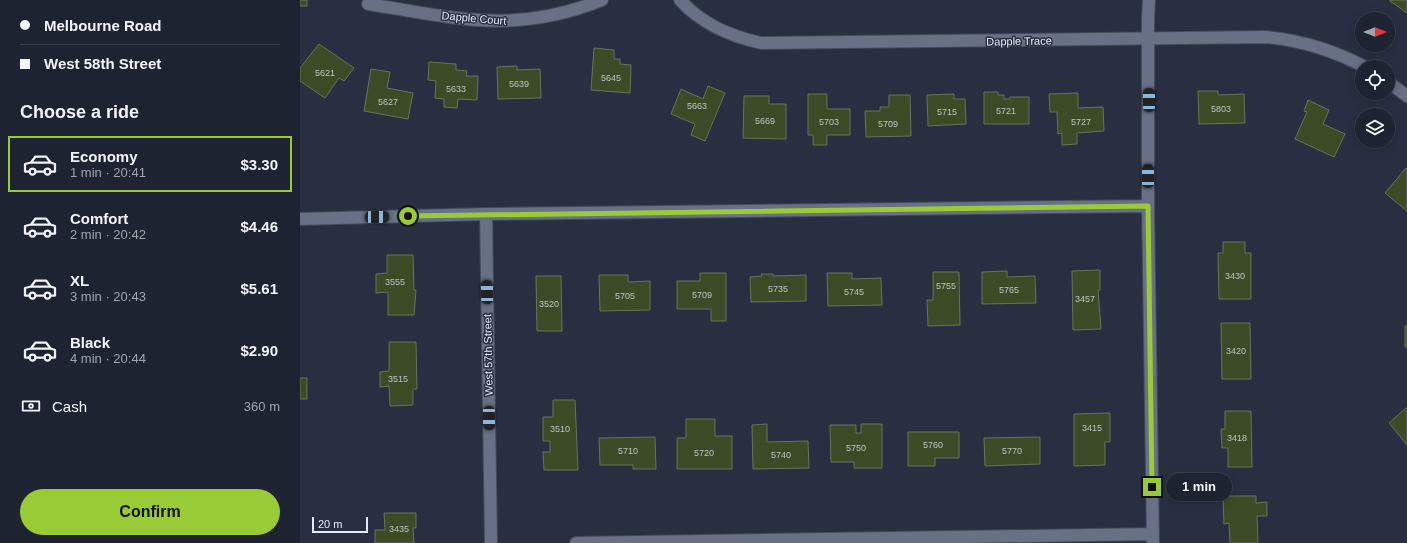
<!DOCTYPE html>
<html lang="en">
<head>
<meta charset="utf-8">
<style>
	body { margin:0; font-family:Helvetica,sans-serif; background:#2b2f3d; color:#f1f3f6; height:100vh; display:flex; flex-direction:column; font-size:15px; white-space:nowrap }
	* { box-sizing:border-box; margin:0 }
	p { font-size:13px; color:#a1a4ab }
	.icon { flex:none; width:22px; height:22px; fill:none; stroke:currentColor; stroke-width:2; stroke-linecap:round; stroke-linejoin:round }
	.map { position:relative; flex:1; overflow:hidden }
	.side { display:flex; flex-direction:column; background:#1e2331; width:300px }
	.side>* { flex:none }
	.top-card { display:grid; align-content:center; height:88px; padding:0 20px; background:#1e2331 }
	.needle { width:26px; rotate:90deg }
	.fabs { position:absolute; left:1055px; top:12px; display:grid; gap:8px }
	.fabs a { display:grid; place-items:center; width:40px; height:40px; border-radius:50%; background:#1e2331; box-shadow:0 2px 10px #0003,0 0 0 1px #3c404d; font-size:20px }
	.scale { position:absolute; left:12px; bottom:10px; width:56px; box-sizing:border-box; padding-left:4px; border:2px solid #e6ebf7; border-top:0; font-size:11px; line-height:14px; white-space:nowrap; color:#e6ebf7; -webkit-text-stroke:3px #282f41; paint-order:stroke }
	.end { position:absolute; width:18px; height:18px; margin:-9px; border:5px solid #99cb36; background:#111; box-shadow:0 0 0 2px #111 }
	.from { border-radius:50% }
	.bubble { position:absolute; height:28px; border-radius:14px; background:#1e2331; box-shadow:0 2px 10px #0003,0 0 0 1px #3c404d; font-size:13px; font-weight:600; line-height:28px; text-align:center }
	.car { position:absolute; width:12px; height:24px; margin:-12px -6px; border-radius:5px; box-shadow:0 0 3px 1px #0007; background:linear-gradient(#222 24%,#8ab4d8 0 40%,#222 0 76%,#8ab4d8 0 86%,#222 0) }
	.top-card b { display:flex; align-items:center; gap:14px; height:38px; font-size:15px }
	.top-card b+b { border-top:1px solid #3c404d }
	.top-card i { width:10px; height:10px; background:#f1f3f6 }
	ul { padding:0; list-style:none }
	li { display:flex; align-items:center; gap:12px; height:56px; margin:0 8px 6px; padding:0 12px; border:2px solid transparent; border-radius:0px }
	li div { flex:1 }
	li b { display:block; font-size:15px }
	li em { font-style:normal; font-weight:600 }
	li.selected { border-color:#99cb36 }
	li>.icon { width:36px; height:36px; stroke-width:1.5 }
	h2 { padding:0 20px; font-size:18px; line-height:48px }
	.pay { display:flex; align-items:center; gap:10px; height:44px; padding:0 20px; font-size:15px }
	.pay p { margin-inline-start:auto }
	.primary-button { display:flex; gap:8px; margin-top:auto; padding:8px 20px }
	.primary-button a { flex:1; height:46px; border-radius:24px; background:#99cb36; color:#111; font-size:16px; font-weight:600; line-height:46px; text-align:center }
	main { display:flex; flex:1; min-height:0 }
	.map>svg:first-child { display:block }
	.building { fill:#3c4b25; stroke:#69725d }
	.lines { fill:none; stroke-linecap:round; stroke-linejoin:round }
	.minor-casing { stroke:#444a5a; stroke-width:14 }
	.minor { stroke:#677084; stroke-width:12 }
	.route { stroke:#99cb36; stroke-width:5 }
	.labels { text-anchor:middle; stroke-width:3; stroke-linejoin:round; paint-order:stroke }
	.number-label { font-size:9px; fill:#bcc3c2 }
	.street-label { font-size:11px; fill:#e6ebf7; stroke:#282f41 }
</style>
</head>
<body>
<main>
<section class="side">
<div class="top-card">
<b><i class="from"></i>Melbourne Road</b>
<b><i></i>West 58th Street</b>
</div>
<h2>Choose a ride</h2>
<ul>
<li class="selected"><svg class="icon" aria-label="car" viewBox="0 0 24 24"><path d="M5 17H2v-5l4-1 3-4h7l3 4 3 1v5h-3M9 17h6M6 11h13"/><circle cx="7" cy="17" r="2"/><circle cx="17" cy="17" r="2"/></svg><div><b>Economy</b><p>1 min · 20:41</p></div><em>$3.30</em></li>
<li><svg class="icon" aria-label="car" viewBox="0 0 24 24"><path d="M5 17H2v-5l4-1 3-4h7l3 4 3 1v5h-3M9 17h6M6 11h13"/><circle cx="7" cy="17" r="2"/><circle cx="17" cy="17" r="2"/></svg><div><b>Comfort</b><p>2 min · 20:42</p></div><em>$4.46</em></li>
<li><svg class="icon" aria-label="car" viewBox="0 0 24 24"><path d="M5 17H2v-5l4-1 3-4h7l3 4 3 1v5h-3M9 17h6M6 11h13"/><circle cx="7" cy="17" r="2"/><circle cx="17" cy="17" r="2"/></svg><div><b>XL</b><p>3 min · 20:43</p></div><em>$5.61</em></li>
<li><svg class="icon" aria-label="car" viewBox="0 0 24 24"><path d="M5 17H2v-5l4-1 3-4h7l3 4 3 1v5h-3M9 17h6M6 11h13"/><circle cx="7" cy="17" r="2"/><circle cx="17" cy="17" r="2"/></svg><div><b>Black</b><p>4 min · 20:44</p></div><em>$2.90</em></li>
</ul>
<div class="pay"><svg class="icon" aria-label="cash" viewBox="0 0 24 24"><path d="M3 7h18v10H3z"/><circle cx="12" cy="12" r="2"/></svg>Cash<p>360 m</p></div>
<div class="primary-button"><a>Confirm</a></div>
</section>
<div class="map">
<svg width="1107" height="543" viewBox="0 0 1107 543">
	<rect width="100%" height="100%" fill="#282f41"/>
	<!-- building -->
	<path class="building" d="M0,0H7V6H0Z
		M1090,0H1107V13L1090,1Z
		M19,44L54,68L44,81L39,78L25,98L0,81V68Z
		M294,48L314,50V59H320V64L331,65L330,93L291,90Z
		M129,62L156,64V70L167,71L166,76H178L177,100L158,99L157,108L144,107V99L135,98L136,81L128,80Z
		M217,66V70L240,69L241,98L198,99L197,67Z
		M71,69L90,72L87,88L113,93L108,119L64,111Z
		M408,86L425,93L405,141L391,135L395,124L371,114L381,89L403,99Z
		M898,91H918V95L944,94L945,123L899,124Z
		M684,92H698V95H704V99H710V97H729V124H684Z
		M778,93V108L803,107L804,131L777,133V144L762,145V133L758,134L757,112H750L749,94Z
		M508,94H527V109H550V135H527V145H513V135H508Z
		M654,94V99H665L666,124L628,126L627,95Z
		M589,95H610L611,136L566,137L565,111H580V107H589Z
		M444,96H469V104H486V139L443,138Z
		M1008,100L1029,110L1023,124L1045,134L1034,157L995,139L1007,112L1004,111Z
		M1106,168L1107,169V211L1085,193Z
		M923,242H945V253H951V299H919L918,253H923Z
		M87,255H113L114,290H116L114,315H88V292L76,293V274L87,273Z
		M800,270V290H798L801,329L773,330L772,271Z
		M707,271V277L735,276L736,303L682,304V272Z
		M633,272H659L660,325L628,326L627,300H633Z
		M400,273H426V321H411V309H377V281H400Z
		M527,273H552V279L581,278L582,305L528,306Z
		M461,274H473V276L506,275V301L451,302L450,277L462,276Z
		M299,275H328V282L350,281V310L300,311Z
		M236,276H261L262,331H237Z
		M921,323H950L951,379H922Z
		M1105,326H1107V347H1105Z
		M89,342H116L117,389H113V405L90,406L89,386L80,387V372L89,371Z
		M0,378H7V399H0Z
		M253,400H275L278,470H244L243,452H250V441H243V417H253Z
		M1107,407V445L1089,423Z
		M925,411H951L952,467H928V448H922L921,429H925Z
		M810,413V442H805V465L774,466V414Z
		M386,419H415V436H432V469H377V438H386Z
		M467,424V442L508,441L509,468L453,469L452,425Z
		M561,424H582V468H554V462H531L530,425H556V433H561Z
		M608,432H659V458H635V466H608Z
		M355,437L356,469H333V465H300L299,438Z
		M740,437V464L685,466L684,438Z
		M923,496H956V503L967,502V516H957L958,543H930L929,523L924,524Z
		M84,513H116V528H113L114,543H75V530H85Z"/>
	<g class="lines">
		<defs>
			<path id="minor" d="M380,0C402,24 429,36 461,43L965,37C1001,40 1033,50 1065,67
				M849,0L848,19V206L853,543
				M68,4C156,18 215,35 302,0
				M1088,82L1107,96
				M186,214L191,543
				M0,219L186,214L848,206
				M276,543L853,534"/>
		</defs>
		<!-- minor casing -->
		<use href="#minor" class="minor-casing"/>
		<!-- minor -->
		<use href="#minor" class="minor"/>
	</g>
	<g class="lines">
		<!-- route -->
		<path class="route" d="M108,216L848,206L852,487"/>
	</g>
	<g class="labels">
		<!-- number labels -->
		<g class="number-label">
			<text x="25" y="76">5621</text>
			<text x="311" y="81">5645</text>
			<text x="219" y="87">5639</text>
			<text x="156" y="92">5633</text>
			<text x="88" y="105">5627</text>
			<text x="397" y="109">5663</text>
			<text x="921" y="112">5803</text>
			<text x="706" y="114">5721</text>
			<text x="647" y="115">5715</text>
			<text x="465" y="124">5669</text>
			<text x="529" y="125">5703</text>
			<text x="781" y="125">5727</text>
			<text x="588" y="127">5709</text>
			<text x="935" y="279">3430</text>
			<text x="95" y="285">3555</text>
			<text x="646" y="289">5755</text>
			<text x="478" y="292">5735</text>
			<text x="709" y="293">5765</text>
			<text x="554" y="295">5745</text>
			<text x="402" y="298">5709</text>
			<text x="325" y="299">5705</text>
			<text x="785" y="302">3457</text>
			<text x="249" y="307">3520</text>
			<text x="936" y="354">3420</text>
			<text x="98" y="382">3515</text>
			<text x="792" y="431">3415</text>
			<text x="260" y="432">3510</text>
			<text x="937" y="441">3418</text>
			<text x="633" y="448">5760</text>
			<text x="556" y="451">5750</text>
			<text x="328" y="454">5710</text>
			<text x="712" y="454">5770</text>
			<text x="404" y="456">5720</text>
			<text x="481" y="458">5740</text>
			<text x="99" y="532">3435</text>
		</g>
		<!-- street labels -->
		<g class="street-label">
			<text transform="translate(174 18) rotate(5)" y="4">Dapple Court</text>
			<text transform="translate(719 41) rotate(-1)" y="4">Dapple Trace</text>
			<text transform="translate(188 355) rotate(-91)" y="4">West 57th Street</text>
		</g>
	</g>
</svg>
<div class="fabs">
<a><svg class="needle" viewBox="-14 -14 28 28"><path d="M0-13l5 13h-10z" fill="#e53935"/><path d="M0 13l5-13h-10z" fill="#a1a4ab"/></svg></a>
<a><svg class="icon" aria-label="locate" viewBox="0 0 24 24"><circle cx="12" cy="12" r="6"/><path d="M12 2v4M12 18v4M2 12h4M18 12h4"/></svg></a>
<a><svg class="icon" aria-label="layers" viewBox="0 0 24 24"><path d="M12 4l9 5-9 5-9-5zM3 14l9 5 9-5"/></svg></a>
</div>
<div class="scale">20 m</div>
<i class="end from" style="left:108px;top:216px"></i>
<i class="end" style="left:852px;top:487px"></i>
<div class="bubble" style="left:866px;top:473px;width:66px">1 min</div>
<i class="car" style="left:849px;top:100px;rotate:0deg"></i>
<i class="car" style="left:848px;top:176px;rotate:0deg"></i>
<i class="car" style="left:77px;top:217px;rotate:89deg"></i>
<i class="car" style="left:187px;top:292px;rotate:359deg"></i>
<i class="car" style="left:189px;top:418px;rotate:179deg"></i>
</div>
</main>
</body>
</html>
